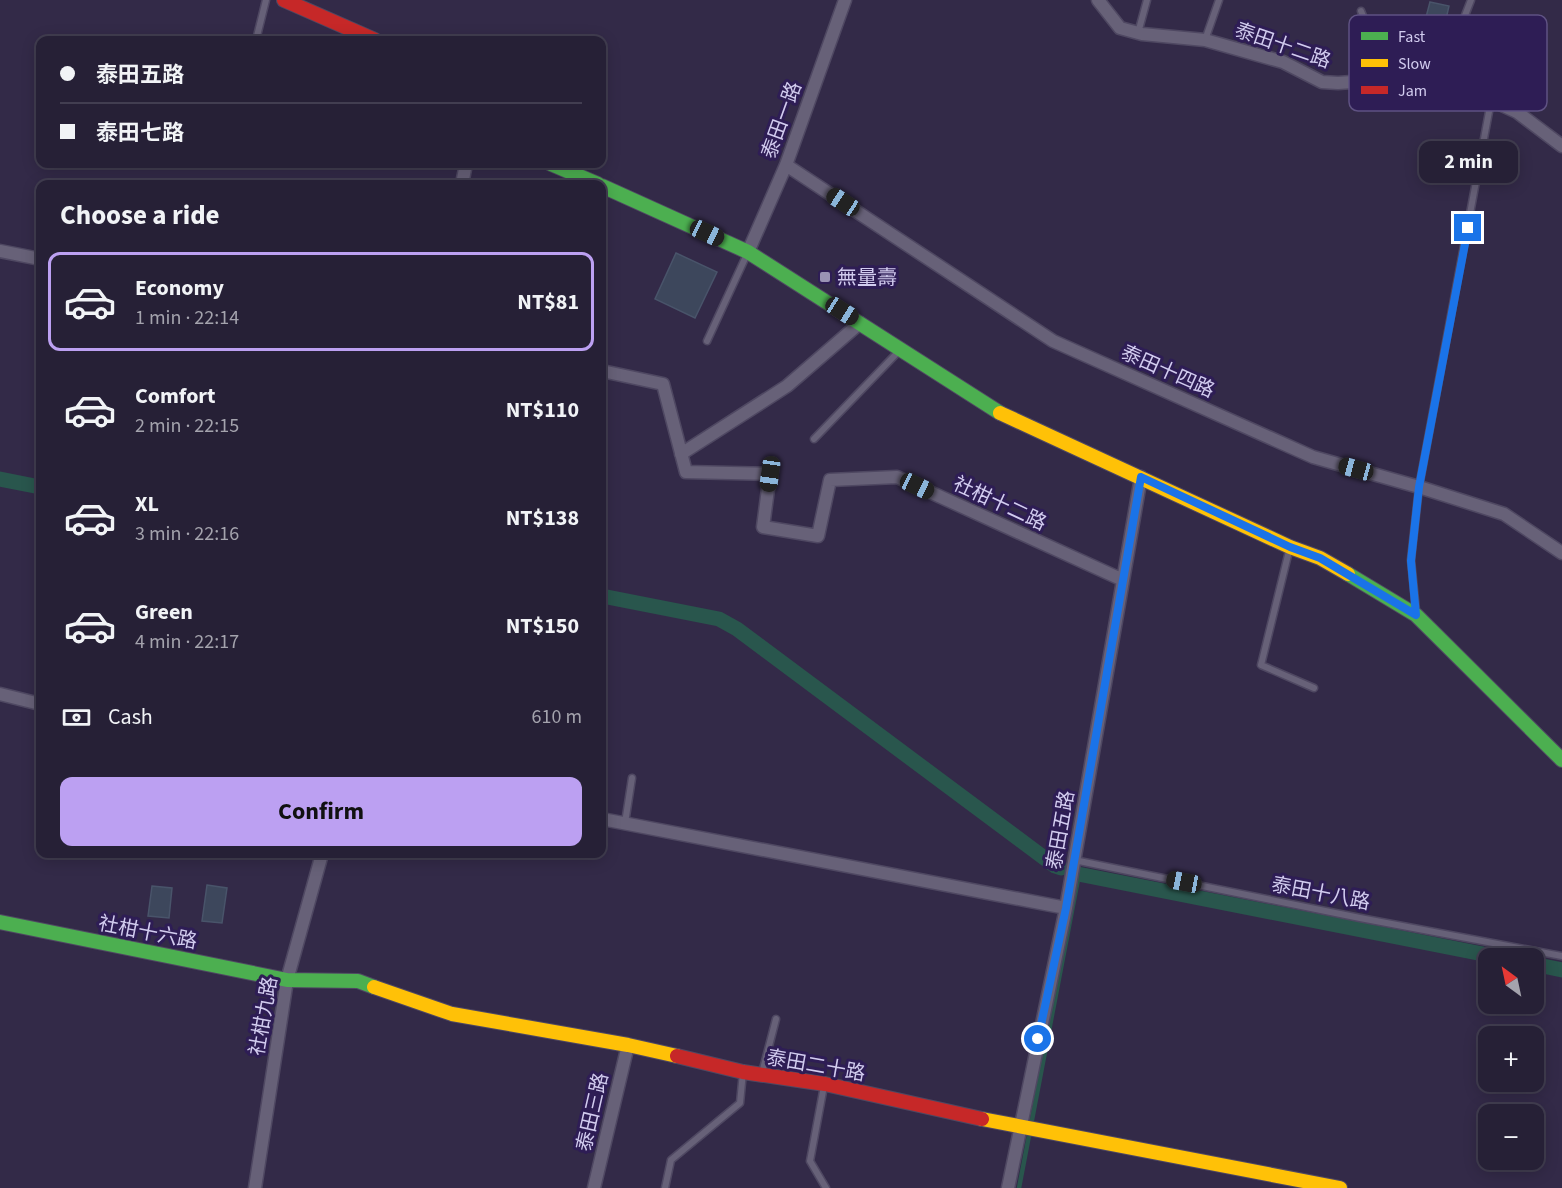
<!DOCTYPE html>
<html lang="en">
<head>
<meta charset="utf-8">
<style>
	body { margin:0; font-family:"Source Sans 3","Noto Sans TC",sans-serif; background:#322d42; color:#f1f3f6; height:100vh; display:flex; flex-direction:column; font-size:22px; white-space:nowrap }
	* { box-sizing:border-box; margin:0 }
	p { font-size:20px; color:#a4a3ad }
	.icon { flex:none; width:33px; height:33px; fill:none; stroke:currentColor; stroke-width:2; stroke-linecap:round; stroke-linejoin:round }
	.map { position:relative; flex:1; overflow:hidden }
	.side { position:absolute; left:36px; top:180px; width:570px; height:678px; display:flex; flex-direction:column; background:#262036; border-radius:12px; box-shadow:0 3px 15px #0003,0 0 0 2px #423e51 }
	.side>* { flex:none }
	.guide { position:absolute; left:36px; top:36px; width:570px; height:132px; border-radius:12px; box-shadow:0 3px 15px #0003,0 0 0 2px #423e51; display:grid; align-content:center; height:132px; padding:0 24px; background:#262036 }
	.needle { width:39px; rotate:327deg }
	.tools { position:absolute; left:1478px; top:948px; display:grid; gap:12px }
	.tools a { display:grid; place-items:center; width:66px; height:66px; border-radius:12px; background:#262036; box-shadow:0 3px 15px #0003,0 0 0 2px #423e51; font-size:30px }
	.end { position:absolute; width:27px; height:27px; margin:-14px; border:8px solid #1a73e8; background:#fff; box-shadow:0 0 0 3px #fff }
	.from { border-radius:50% }
	.bubble { position:absolute; height:42px; border-radius:12px; background:#262036; box-shadow:0 3px 15px #0003,0 0 0 2px #423e51; font-size:20px; font-weight:700; line-height:42px; text-align:center }
	.car { position:absolute; width:18px; height:36px; margin:-18px -9px; border-radius:8px; box-shadow:0 0 4px 2px #0007; background:linear-gradient(#222 24%,#8ab4d8 0 40%,#222 0 76%,#8ab4d8 0 86%,#222 0) }
	.guide b { display:flex; align-items:center; gap:21px; height:57px; font-size:22px }
	.guide b+b { border-top:2px solid #423e51 }
	.guide i { width:15px; height:15px; background:#f1f3f6 }
	ul { padding:0; list-style:none }
	li { display:flex; align-items:center; gap:18px; height:99px; margin:0 12px 9px; padding:0 12px; border:3px solid transparent; border-radius:12px }
	li div { flex:1 }
	li b { display:block; font-size:22px }
	li em { font-style:normal; font-weight:700 }
	li.selected { border-color:#bca0f2 }
	li>.icon { width:54px; height:54px; stroke-width:1.5 }
	h2 { padding:0 24px; font-size:27px; line-height:72px }
	.pay { display:flex; align-items:center; gap:15px; height:66px; padding:0 24px; font-size:22px }
	.pay p { margin-inline-start:auto }
	.primary-button { display:flex; gap:12px; margin-top:auto; padding:12px 24px }
	.primary-button a { flex:1; height:69px; border-radius:12px; background:#bca0f2; color:#111; font-size:24px; font-weight:700; line-height:69px; text-align:center }
	.map>svg:first-child { display:block }
	.lines { fill:none; stroke-linecap:round; stroke-linejoin:round }
	.stream { stroke:#29564d; stroke-width:4.5 }
	.canal { stroke:#29564d; stroke-width:15 }
	.building { fill:#3d475c; stroke:#49546a; stroke-width:1.5 }
	.lane-casing { stroke:#4f4862; stroke-width:9 }
	.street-casing { stroke:#4f4862; stroke-width:15 }
	.fast-casing { stroke:#4f4862; stroke-width:16 }
	.slow-casing { stroke:#4f4862; stroke-width:16 }
	.jam-casing { stroke:#4f4862; stroke-width:16 }
	.lane { stroke:#676178; stroke-width:6 }
	.street { stroke:#676178; stroke-width:12 }
	.fast { stroke:#4caf50; stroke-width:14 }
	.slow { stroke:#ffc107; stroke-width:14 }
	.jam { stroke:#c62828; stroke-width:14 }
	.route { stroke:#1a73e8; stroke-width:8 }
	.poi-dot { fill:#9a93b5; stroke:#2e1d55; stroke-width:2 }
	.labels { text-anchor:middle; stroke-width:6; stroke-linejoin:round; paint-order:stroke }
	.street-label { font-size:20px; fill:#d2ccef; stroke:#2e1d55 }
	.poi-label { font-size:20px; fill:#d2ccef; stroke:#2e1d55; text-anchor:start }
	.key { fill:#2e1d55; stroke:#5f5283; stroke-width:1.5 }
	.key-label { font-size:16px; fill:#d2ccef }
</style>
</head>
<body>
<div class="map">
<svg width="1562" height="1188" viewBox="0 0 1562 1188">
	<rect width="100%" height="100%" fill="#332a48"/>
	<g class="lines">
		<!-- stream -->
		<path class="stream" d="M1019,1188L1079,874"/>
		<!-- canal -->
		<path class="canal" d="M0,479L40,487
			M602,596L719,619L737,629L1055,866L1061,868
			M1078,874L1503,958
			M1533,964L1562,970"/>
	</g>
	<!-- building -->
	<path class="building" d="M1430,2L1449,6L1440,45L1420,40Z
		M676,253L717,272L695,318L655,299Z
		M207,885L227,888L222,923L202,921Z
		M152,886L172,888L169,918L148,916Z"/>
	<g class="lines">
		<defs>
			<path id="lane" d="M1361,11L1373,41L1368,81
				M1138,33L1147,0
				M256,40L266,0
				M1205,40L1219,0
				M1436,90L1471,0
				M707,341L748,252
				M814,439L899,351
				M1290,547L1261,665L1314,688
				M1416,611L1411,560L1419,487L1491,101
				M625,823L632,778
				M1074,860L1360,918L1562,956
				M762,1073L776,1019
				M824,1086L810,1161L826,1188
				M665,1188L671,1160L740,1103L743,1072"/>
			<path id="street" d="M1098,0L1120,28L1142,34L1205,40L1283,62L1322,82L1338,83L1380,80L1491,100L1517,112L1562,146
				M786,165L1053,341L1313,457L1419,487L1504,514L1562,553
				M462,184L466,164
				M0,251L40,259
				M748,252L786,165L845,0
				M602,371L663,384L686,472L770,474L763,527L818,536L830,480L897,477L1123,580
				M681,454L787,386L860,323
				M0,694L40,704
				M602,819L1066,908
				M255,1188L287,980L322,854
				M594,1188L628,1045
				M1008,1188L1066,908L1141,477"/>
			<path id="fast" d="M551,164L598,184
				M602,186L748,252L1000,413
				M1348,574L1416,615L1562,760
				M0,922L287,980L358,981L374,987"/>
			<path id="slow" d="M1000,413L1290,547L1320,558L1348,574
				M374,987L452,1014L628,1045L677,1056
				M982,1119L1340,1188"/>
			<path id="jam" d="M284,0L375,40
				M677,1056L743,1072L825,1084L982,1119"/>
		</defs>
		<!-- lane casing -->
		<use href="#lane" class="lane-casing"/>
		<!-- street casing -->
		<use href="#street" class="street-casing"/>
		<!-- fast casing -->
		<use href="#fast" class="fast-casing"/>
		<!-- slow casing -->
		<use href="#slow" class="slow-casing"/>
		<!-- jam casing -->
		<use href="#jam" class="jam-casing"/>
		<!-- lane -->
		<use href="#lane" class="lane"/>
		<!-- street -->
		<use href="#street" class="street"/>
		<!-- fast -->
		<use href="#fast" class="fast"/>
		<!-- slow -->
		<use href="#slow" class="slow"/>
		<!-- jam -->
		<use href="#jam" class="jam"/>
	</g>
	<g class="lines">
		<!-- route -->
		<path class="route" d="M1038,1039L1066,908L1141,477L1290,547L1320,558L1416,615L1411,561L1419,487L1468,228"/>
	</g>
	<!-- markers -->
	<rect class="poi-dot" x="819" y="271" width="12" height="12" rx="3"/>
	<g class="labels">
		<!-- street labels -->
		<g class="street-label">
			<text transform="translate(1283 45) rotate(19)" y="7">泰田十二路</text>
			<text transform="translate(781 120) rotate(-70)" y="7">泰田一路</text>
			<text transform="translate(1168 371) rotate(24)" y="7">泰田十四路</text>
			<text transform="translate(1000 503) rotate(25)" y="7">社柑十二路</text>
			<text transform="translate(1060 830) rotate(-80)" y="7">泰田五路</text>
			<text transform="translate(1321 893) rotate(11)" y="7">泰田十八路</text>
			<text transform="translate(148 932) rotate(11)" y="7">社柑十六路</text>
			<text transform="translate(263 1016) rotate(-80)" y="7">社柑九路</text>
			<text transform="translate(816 1065) rotate(10)" y="7">泰田二十路</text>
			<text transform="translate(592 1112) rotate(-77)" y="7">泰田三路</text>
		</g>
		<!-- poi labels -->
		<g class="poi-label">
			<text x="837" y="284">無量壽</text>
		</g>
	</g>
	<!-- legend -->
	<rect x="1349" y="15" width="198" height="96" rx="9" class="key"/>
	<rect x="1361" y="32" width="27" height="8" fill="#4caf50"/>
	<rect x="1361" y="59" width="27" height="8" fill="#ffc107"/>
	<rect x="1361" y="86" width="27" height="8" fill="#c62828"/>
	<g class="key-label">
		<text x="1398" y="42">Fast</text>
		<text x="1398" y="69">Slow</text>
		<text x="1398" y="96">Jam</text>
	</g>
</svg>
<div class="tools">
<a><svg class="needle" viewBox="-14 -14 28 28"><path d="M0-13l5 13h-10z" fill="#e53935"/><path d="M0 13l5-13h-10z" fill="#a4a3ad"/></svg></a>
<a>+</a>
<a>−</a>
</div>
<i class="end from" style="left:1038px;top:1039px"></i>
<i class="end" style="left:1468px;top:228px"></i>
<div class="bubble" style="left:1419px;top:141px;width:99px">2 min</div>
<i class="car" style="left:843px;top:202px;rotate:303deg"></i>
<i class="car" style="left:707px;top:233px;rotate:115deg"></i>
<i class="car" style="left:842px;top:311px;rotate:122deg"></i>
<i class="car" style="left:1356px;top:469px;rotate:285deg"></i>
<i class="car" style="left:770px;top:474px;rotate:188deg"></i>
<i class="car" style="left:917px;top:486px;rotate:115deg"></i>
<i class="car" style="left:1184px;top:882px;rotate:281deg"></i>
<div class="guide">
<b><i class="from"></i>泰田五路</b>
<b><i></i>泰田七路</b>
</div>
<section class="side">
<h2>Choose a ride</h2>
<ul>
<li class="selected"><svg class="icon" aria-label="car" viewBox="0 0 24 24"><path d="M5 17H2v-5l4-1 3-4h7l3 4 3 1v5h-3M9 17h6M6 11h13"/><circle cx="7" cy="17" r="2"/><circle cx="17" cy="17" r="2"/></svg><div><b>Economy</b><p>1 min · 22:14</p></div><em>NT$81</em></li>
<li><svg class="icon" aria-label="car" viewBox="0 0 24 24"><path d="M5 17H2v-5l4-1 3-4h7l3 4 3 1v5h-3M9 17h6M6 11h13"/><circle cx="7" cy="17" r="2"/><circle cx="17" cy="17" r="2"/></svg><div><b>Comfort</b><p>2 min · 22:15</p></div><em>NT$110</em></li>
<li><svg class="icon" aria-label="car" viewBox="0 0 24 24"><path d="M5 17H2v-5l4-1 3-4h7l3 4 3 1v5h-3M9 17h6M6 11h13"/><circle cx="7" cy="17" r="2"/><circle cx="17" cy="17" r="2"/></svg><div><b>XL</b><p>3 min · 22:16</p></div><em>NT$138</em></li>
<li><svg class="icon" aria-label="car" viewBox="0 0 24 24"><path d="M5 17H2v-5l4-1 3-4h7l3 4 3 1v5h-3M9 17h6M6 11h13"/><circle cx="7" cy="17" r="2"/><circle cx="17" cy="17" r="2"/></svg><div><b>Green</b><p>4 min · 22:17</p></div><em>NT$150</em></li>
</ul>
<div class="pay"><svg class="icon" aria-label="cash" viewBox="0 0 24 24"><path d="M3 7h18v10H3z"/><circle cx="12" cy="12" r="2"/></svg>Cash<p>610 m</p></div>
<div class="primary-button"><a>Confirm</a></div>
</section>
</div>
</body>
</html>
